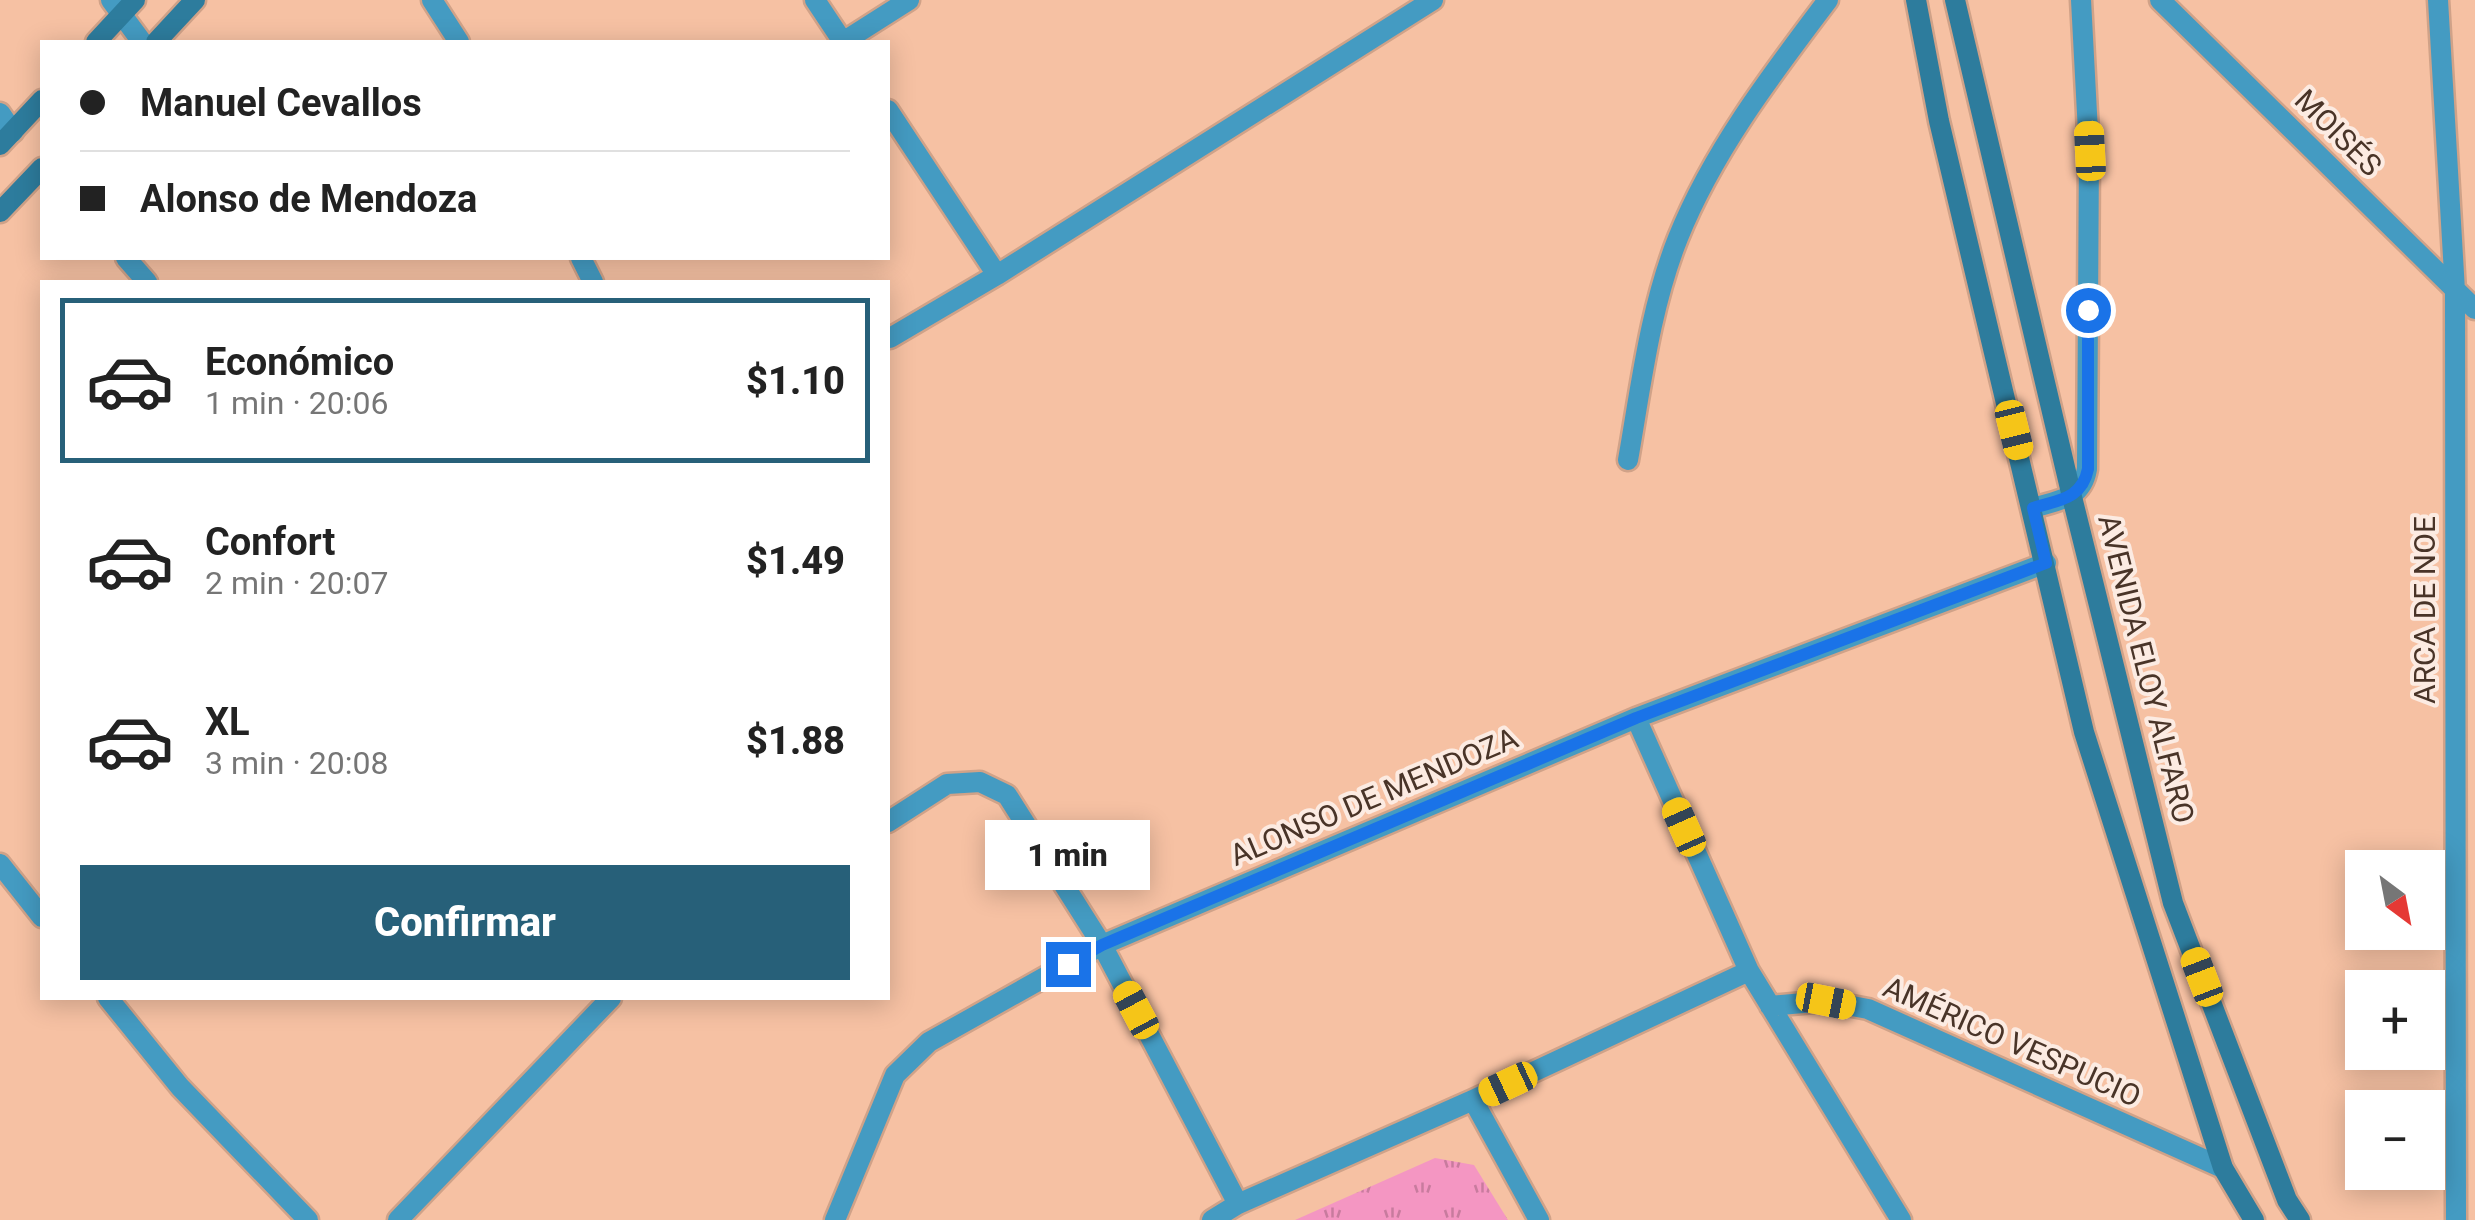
<!DOCTYPE html>
<html lang="es">
<head>
<meta charset="utf-8">
<style>
	body { margin:0; font-family:Roboto,sans-serif; background:#f2f2f2; color:#222; height:100vh; display:flex; flex-direction:column; font-size:38px; white-space:nowrap }
	* { box-sizing:border-box; margin:0 }
	p { font-size:32px; color:#767676 }
	.icon { flex:none; width:55px; height:55px; fill:none; stroke:currentColor; stroke-width:2; stroke-linecap:round; stroke-linejoin:round }
	.map { position:relative; flex:1; overflow:hidden }
	.panel { position:absolute; left:40px; top:280px; width:850px; height:720px; display:flex; flex-direction:column; background:#fff; border-radius:0px; box-shadow:0 5px 25px #0003 }
	.panel>* { flex:none }
	.banner { position:absolute; left:40px; top:40px; width:850px; height:220px; border-radius:0px; box-shadow:0 5px 25px #0003; display:grid; align-content:center; height:220px; padding:0 40px; background:#fff }
	.needle { width:65px; rotate:148deg }
	.tools { position:absolute; left:2345px; top:850px; display:grid; gap:20px }
	.tools a { display:grid; place-items:center; width:100px; height:100px; border-radius:0px; background:#fff; box-shadow:0 5px 25px #0003; font-size:50px }
	.end { position:absolute; width:45px; height:45px; margin:-22px; border:12px solid #1a73e8; background:#fff; box-shadow:0 0 0 5px #fff }
	.from { border-radius:50% }
	.bubble { position:absolute; height:70px; border-radius:0px; background:#fff; box-shadow:0 5px 25px #0003; font-size:32px; font-weight:800; line-height:70px; text-align:center }
	.car { position:absolute; width:30px; height:60px; margin:-30px -15px; border-radius:12px; box-shadow:0 0 8px 2px #0007; background:linear-gradient(#f5c518 24%,#345 0 40%,#f5c518 0 76%,#345 0 86%,#f5c518 0) }
	.banner b { display:flex; align-items:center; gap:35px; height:95px; font-size:38px }
	.banner b+b { border-top:2px solid #e0e0e0 }
	.banner i { width:25px; height:25px; background:#222 }
	ul { padding:18px 0 0; list-style:none }
	li { display:flex; align-items:center; gap:30px; height:165px; margin:0 20px 15px; padding:0 20px; border:5px solid transparent; border-radius:0px }
	li div { flex:1 }
	li b { display:block; font-size:38px }
	li em { font-style:normal; font-weight:800 }
	li.selected { border-color:#276079 }
	li>.icon { width:90px; height:90px; stroke-width:1.5 }
	.cta { display:flex; gap:20px; margin-top:auto; padding:20px 40px }
	.cta a { flex:1; height:115px; border-radius:0px; background:#276079; color:#fff; font-size:40px; font-weight:800; line-height:115px; text-align:center }
	.map>svg:first-child { display:block }
	.park { fill:url(#park-tufts) }
	.lines { fill:none; stroke-linecap:round; stroke-linejoin:round }
	.street-casing { stroke:#d0a288; stroke-width:25 }
	.secondary-casing { stroke:#d0a288; stroke-width:25 }
	.street { stroke:#449bc2; stroke-width:20 }
	.secondary { stroke:#2d7c9d; stroke-width:20 }
	.route { stroke:#1a73e8; stroke-width:12 }
	.labels { text-anchor:middle; stroke-width:8; stroke-linejoin:round; paint-order:stroke }
	.street-label { font-size:30px; fill:#493428; stroke:#fcebe2 }
</style>
</head>
<body>
<div class="map">
<svg width="2475" height="1220" viewBox="0 0 2475 1220">
	<defs>
		<pattern id="park-tufts" width="24" height="20" patternUnits="userSpaceOnUse" patternTransform="scale(2.5)"><rect width="24" height="20" fill="#f496c2"/><path d="M3 7l-1-3M5 7V3M7 7l1-3M15 17l-1-3M17 17v-4M19 17l1-3" fill="none" stroke="#c87b9e"/></pattern>
	</defs>
	<rect width="100%" height="100%" fill="#f6c1a3"/>
	<!-- park -->
	<path class="park" d="M1435,1158L1474,1165L1508,1220H1295Z"/>
	<g class="lines">
		<defs>
			<path id="street" d="M111,0L142,42
				M432,0L459,42
				M815,0L843,42
				M2160,0L2475,309
				M2438,0L2455,291L2456,1220
				M843,42L909,0
				M888,110L997,275
				M0,113L13,132
				M126,258L147,282
				M581,258L593,282
				M890,338L997,275L1433,0
				M1628,460C1641,386 1650,308 1678,238C1713,151 1772,74 1828,0
				M2033,508C2059,500 2082,499 2087,469L2089,151L2081,0
				M1636,718L1749,971L1901,1220
				M888,822L947,784L980,782L1007,795L1102,945L1238,1204
				M0,864L42,917
				M108,998L180,1087L308,1220
				M1770,1006L1826,1001L1868,1009L2223,1168
				M1473,1100L1539,1220
				M398,1220L611,998
				M835,1220L895,1075L929,1042L1102,945L1636,718L2046,563
				M1212,1220L1238,1204L1473,1100L1749,971"/>
			<path id="secondary" d="M1916,0L1939,121L2084,732L2223,1168L2254,1220
				M1955,0L2072,497L2173,903L2287,1200L2300,1220
				M96,42L135,0
				M156,42L195,0
				M0,145L42,100
				M0,212L42,168"/>
		</defs>
		<!-- street casing -->
		<use href="#street" class="street-casing"/>
		<!-- secondary casing -->
		<use href="#secondary" class="secondary-casing"/>
		<!-- street -->
		<use href="#street" class="street"/>
		<!-- secondary -->
		<use href="#secondary" class="secondary"/>
	</g>
	<g class="lines">
		<!-- route -->
		<path class="route" d="M1068,964L1102,945L1636,718L2046,563L2033,508C2059,500 2082,499 2088,469V310"/>
	</g>
	<g class="labels">
		<!-- street labels -->
		<g class="street-label">
			<text transform="translate(2338 133) rotate(45)" y="10">MOISÉS</text>
			<text transform="translate(2425 610) rotate(-90)" y="10">ARCA DE NOE</text>
			<text transform="translate(2146 669) rotate(76)" y="10">AVENIDA ELOY ALFARO</text>
			<text transform="translate(1374 797) rotate(-23)" y="10">ALONSO DE MENDOZA</text>
			<text transform="translate(2012 1042) rotate(24)" y="10">AMÉRICO VESPUCIO</text>
		</g>
	</g>
</svg>
<div class="tools">
<a><svg class="needle" viewBox="-14 -14 28 28"><path d="M0-13l5 13h-10z" fill="#e53935"/><path d="M0 13l5-13h-10z" fill="#767676"/></svg></a>
<a>+</a>
<a>−</a>
</div>
<i class="end from" style="left:2088px;top:310px"></i>
<i class="end" style="left:1068px;top:964px"></i>
<div class="bubble" style="left:985px;top:820px;width:165px">1 min</div>
<i class="car" style="left:2090px;top:151px;rotate:357deg"></i>
<i class="car" style="left:2014px;top:430px;rotate:166deg"></i>
<i class="car" style="left:1684px;top:827px;rotate:336deg"></i>
<i class="car" style="left:2202px;top:977px;rotate:339deg"></i>
<i class="car" style="left:1826px;top:1001px;rotate:101deg"></i>
<i class="car" style="left:1136px;top:1010px;rotate:332deg"></i>
<i class="car" style="left:1508px;top:1084px;rotate:245deg"></i>
<div class="banner">
<b><i class="from"></i>Manuel Cevallos</b>
<b><i></i>Alonso de Mendoza</b>
</div>
<section class="panel">
<ul>
<li class="selected"><svg class="icon" aria-label="car" viewBox="0 0 24 24"><path d="M5 17H2v-5l4-1 3-4h7l3 4 3 1v5h-3M9 17h6M6 11h13"/><circle cx="7" cy="17" r="2"/><circle cx="17" cy="17" r="2"/></svg><div><b>Económico</b><p>1 min · 20:06</p></div><em>$1.10</em></li>
<li><svg class="icon" aria-label="car" viewBox="0 0 24 24"><path d="M5 17H2v-5l4-1 3-4h7l3 4 3 1v5h-3M9 17h6M6 11h13"/><circle cx="7" cy="17" r="2"/><circle cx="17" cy="17" r="2"/></svg><div><b>Confort</b><p>2 min · 20:07</p></div><em>$1.49</em></li>
<li><svg class="icon" aria-label="car" viewBox="0 0 24 24"><path d="M5 17H2v-5l4-1 3-4h7l3 4 3 1v5h-3M9 17h6M6 11h13"/><circle cx="7" cy="17" r="2"/><circle cx="17" cy="17" r="2"/></svg><div><b>XL</b><p>3 min · 20:08</p></div><em>$1.88</em></li>
</ul>
<div class="cta"><a>Confirmar</a></div>
</section>
</div>
</body>
</html>
